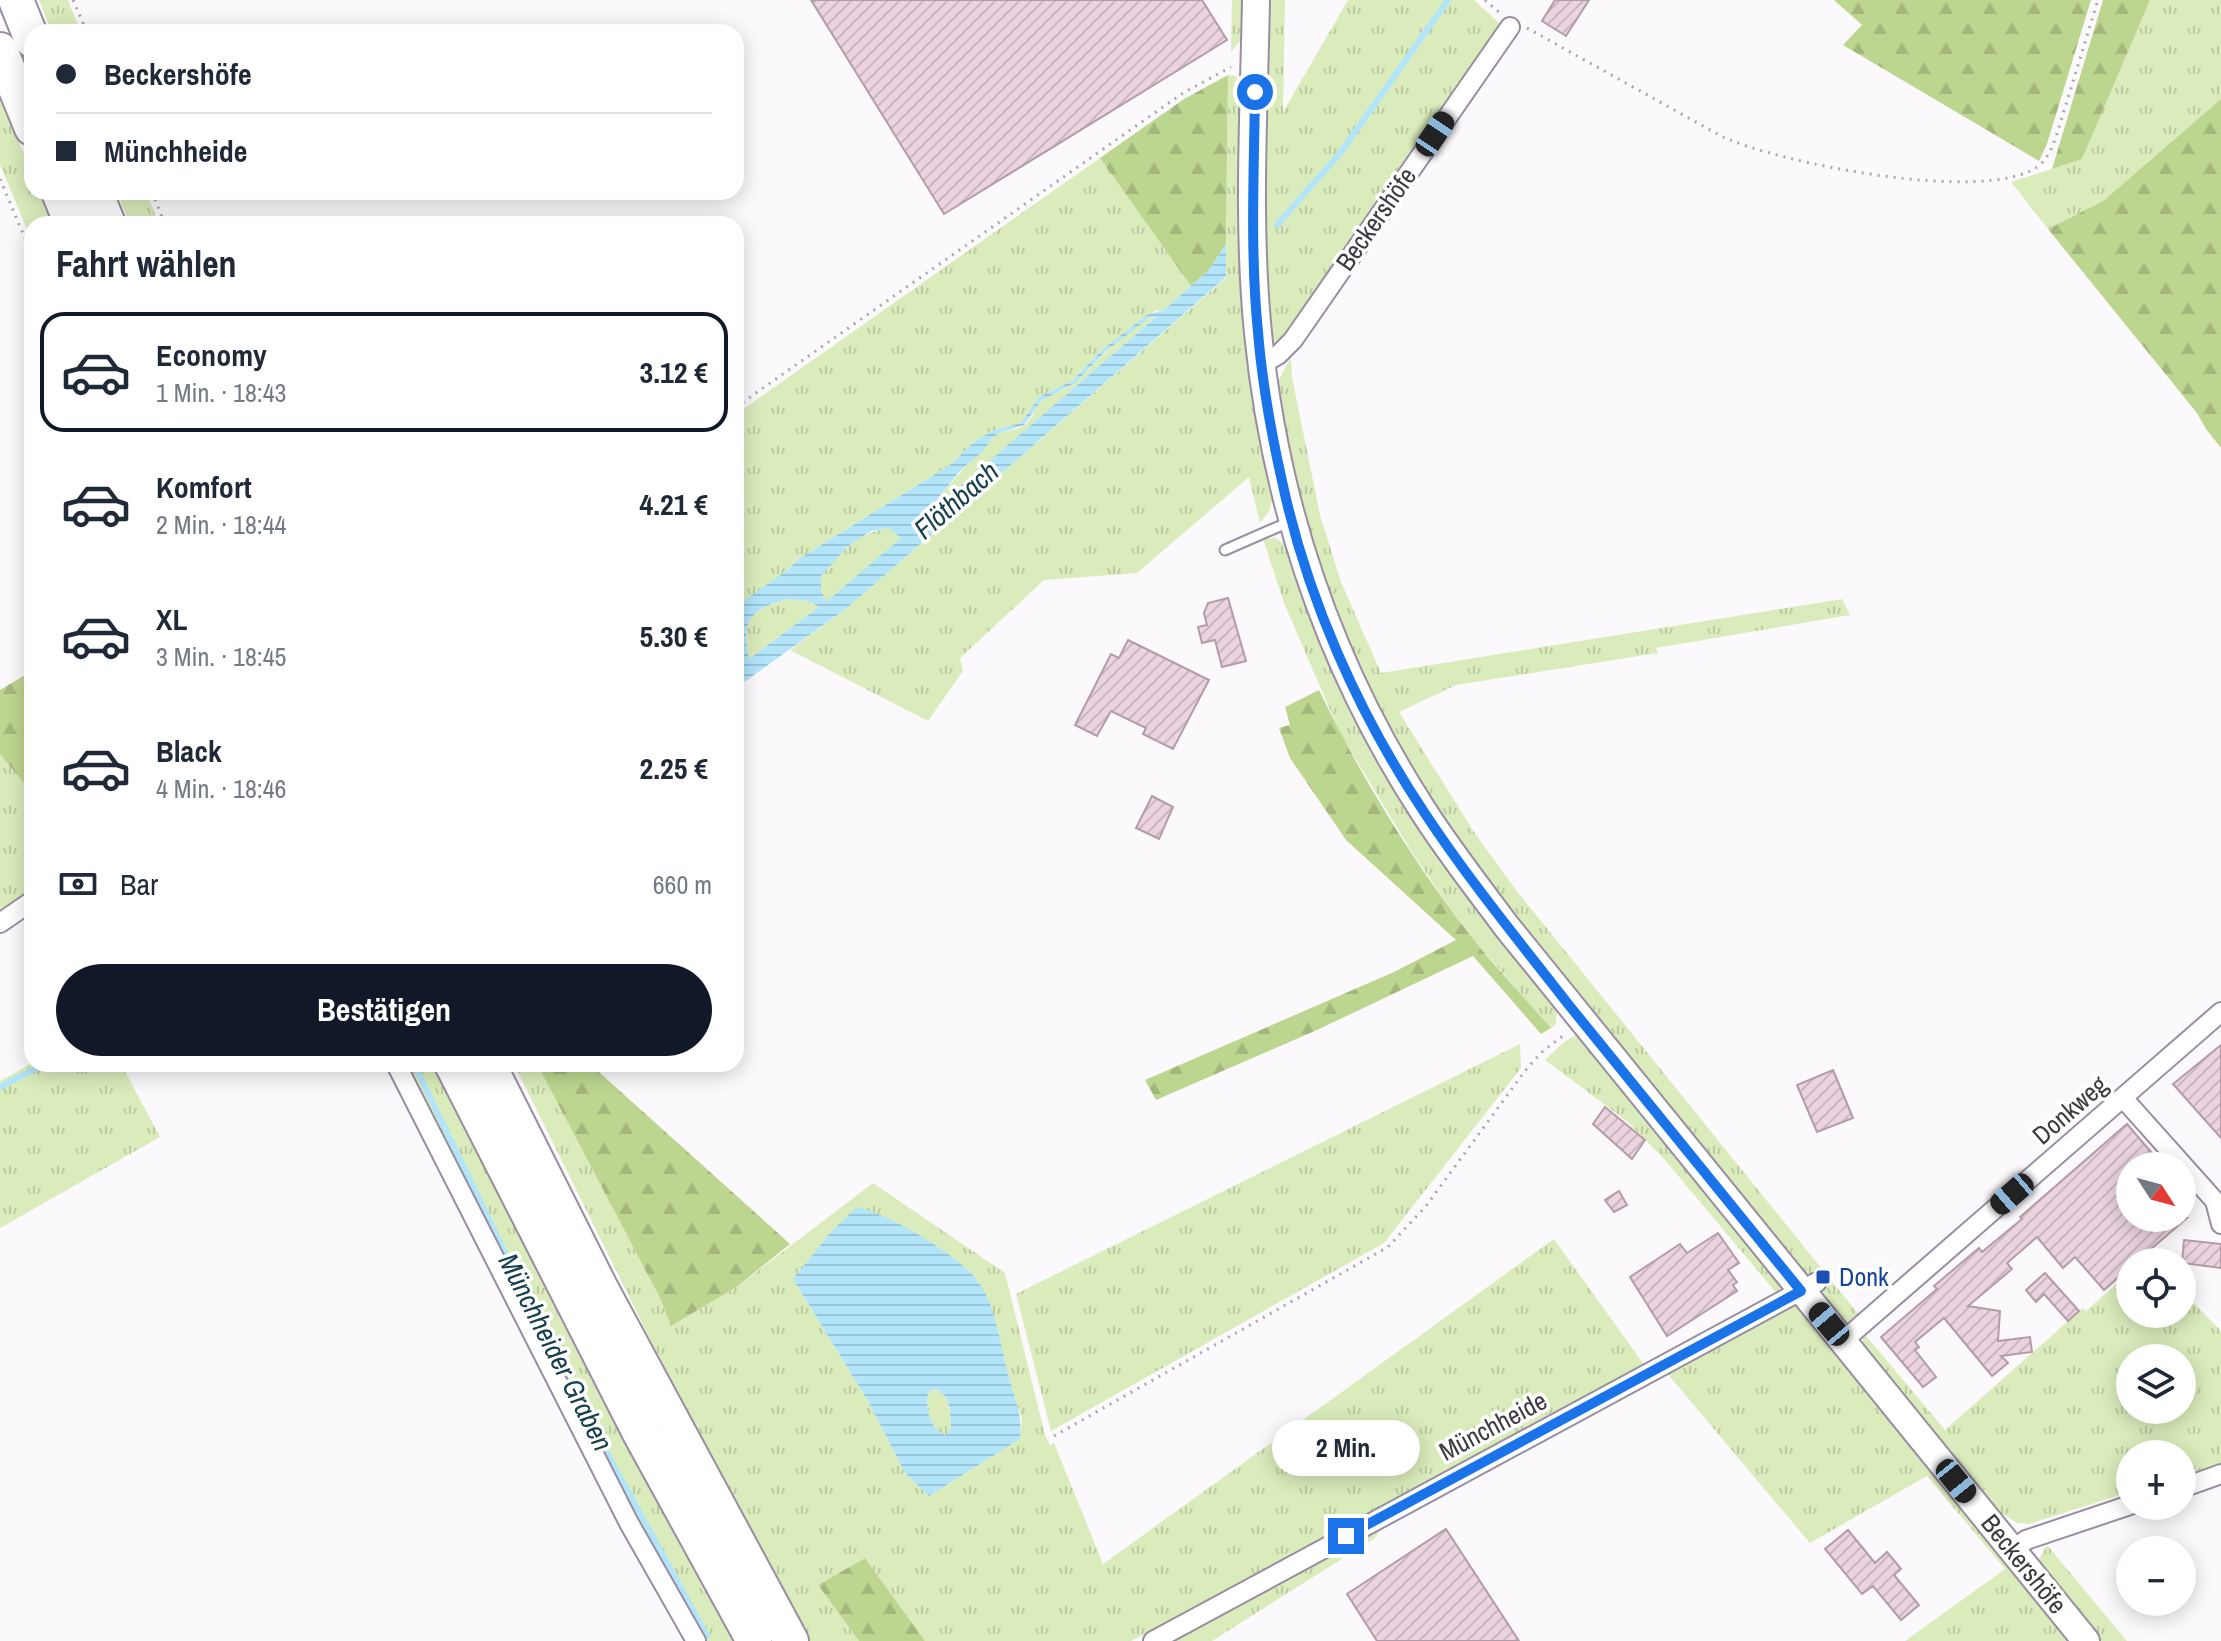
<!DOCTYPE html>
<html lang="de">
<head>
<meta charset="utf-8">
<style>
	body { margin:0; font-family:"Archivo Narrow",sans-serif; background:#f6f6f7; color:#1f2937; height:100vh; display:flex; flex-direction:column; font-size:30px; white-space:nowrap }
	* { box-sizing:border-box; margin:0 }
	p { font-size:26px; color:#747a83 }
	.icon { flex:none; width:44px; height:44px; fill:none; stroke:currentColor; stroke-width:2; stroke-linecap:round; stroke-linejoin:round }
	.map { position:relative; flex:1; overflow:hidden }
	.sheet { position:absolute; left:24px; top:216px; width:720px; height:856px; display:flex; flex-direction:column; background:#fff; border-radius:24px; box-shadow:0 4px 20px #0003 }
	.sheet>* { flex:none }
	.banner { position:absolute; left:24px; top:24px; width:720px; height:176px; border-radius:24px; box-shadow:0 4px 20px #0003; display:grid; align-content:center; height:176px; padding:0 32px; background:#fff }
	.needle { width:52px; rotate:126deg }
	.tools { position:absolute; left:2116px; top:1152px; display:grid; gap:16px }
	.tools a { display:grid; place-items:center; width:80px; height:80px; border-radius:50%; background:#fff; box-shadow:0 4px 20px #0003; font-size:40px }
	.end { position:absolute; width:36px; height:36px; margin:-18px; border:10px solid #1a73e8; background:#fff; box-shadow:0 0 0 4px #fff }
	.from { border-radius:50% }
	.bubble { position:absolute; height:56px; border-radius:28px; background:#fff; box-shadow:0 4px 20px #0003; font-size:26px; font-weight:800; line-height:56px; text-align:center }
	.car { position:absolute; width:24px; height:48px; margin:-24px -12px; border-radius:10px; box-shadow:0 0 6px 2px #0007; background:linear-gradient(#222 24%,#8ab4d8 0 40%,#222 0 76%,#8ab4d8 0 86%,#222 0) }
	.banner b { display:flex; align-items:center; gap:28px; height:76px; font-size:30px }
	.banner b+b { border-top:2px solid #e0e1e3 }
	.banner i { width:20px; height:20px; background:#1f2937 }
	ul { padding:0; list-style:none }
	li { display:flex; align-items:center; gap:24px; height:120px; margin:0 16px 12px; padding:0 16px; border:4px solid transparent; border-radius:24px }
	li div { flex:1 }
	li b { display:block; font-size:30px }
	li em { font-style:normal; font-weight:800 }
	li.active { border-color:#111827 }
	li>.icon { width:72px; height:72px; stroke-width:1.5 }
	h2 { padding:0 32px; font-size:36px; line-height:96px }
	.pay { display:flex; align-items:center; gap:20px; height:88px; padding:0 32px; font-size:30px }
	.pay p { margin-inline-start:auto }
	.primary-button { display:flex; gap:16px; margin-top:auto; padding:16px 32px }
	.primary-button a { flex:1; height:92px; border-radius:48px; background:#111827; color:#fff; font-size:32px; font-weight:800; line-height:92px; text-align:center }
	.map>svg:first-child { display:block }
	.grass { fill:url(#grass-tufts); fill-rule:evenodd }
	.forest { fill:url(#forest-firs) }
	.water { fill:url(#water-rules); fill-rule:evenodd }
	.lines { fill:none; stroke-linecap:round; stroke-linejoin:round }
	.stream { stroke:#b3e5fa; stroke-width:6 }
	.building { fill:url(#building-hatch); stroke:#b29ca8; stroke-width:2 }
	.lane-casing { stroke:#998ea1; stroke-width:13 }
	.street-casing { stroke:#998ea1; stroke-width:22 }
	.secondary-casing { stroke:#998ea1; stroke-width:30 }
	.highway-casing { stroke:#998ea1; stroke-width:38 }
	.path { stroke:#aaa7ac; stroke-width:3; stroke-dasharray:2 6; stroke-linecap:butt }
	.lane { stroke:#fff; stroke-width:9 }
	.street { stroke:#fff; stroke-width:18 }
	.secondary { stroke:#fff; stroke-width:26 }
	.highway { stroke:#fff; stroke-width:34 }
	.route { stroke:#1a73e8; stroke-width:10 }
	.transit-dot { fill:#1a4fb4; stroke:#fff; stroke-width:3 }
	.labels { text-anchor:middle; stroke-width:7; stroke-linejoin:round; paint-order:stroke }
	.street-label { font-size:26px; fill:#3f3a42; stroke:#fff }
	.transit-label { font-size:26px; fill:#164399; stroke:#fff; text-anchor:start }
	.water-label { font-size:28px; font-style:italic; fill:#173f4d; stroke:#fff }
</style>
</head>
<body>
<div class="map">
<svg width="2221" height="1641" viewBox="0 0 2221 1641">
	<defs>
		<pattern id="grass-tufts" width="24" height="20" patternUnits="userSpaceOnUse" patternTransform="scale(2)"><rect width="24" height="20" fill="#daecbb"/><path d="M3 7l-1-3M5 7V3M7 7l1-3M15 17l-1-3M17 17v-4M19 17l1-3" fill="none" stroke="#bccba2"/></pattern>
		<pattern id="forest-firs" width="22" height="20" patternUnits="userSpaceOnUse" patternTransform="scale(2)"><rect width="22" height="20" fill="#bdd68f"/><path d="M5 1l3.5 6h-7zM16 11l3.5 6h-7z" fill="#a4b87d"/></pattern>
		<pattern id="water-rules" width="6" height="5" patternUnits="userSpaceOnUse" patternTransform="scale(2)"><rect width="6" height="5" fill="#b3e5fa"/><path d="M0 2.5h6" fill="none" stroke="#9bc5d8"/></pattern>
		<pattern id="building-hatch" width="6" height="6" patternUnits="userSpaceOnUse" patternTransform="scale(2)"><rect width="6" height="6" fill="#ebd3e0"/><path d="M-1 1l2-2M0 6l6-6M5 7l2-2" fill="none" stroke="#cbb6c1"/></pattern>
	</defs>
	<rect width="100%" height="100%" fill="#fcf9fd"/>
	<!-- grass -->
	<path class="grass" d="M39,0H68L81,32H52Z
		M1232,0H1244L1243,38L1231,52Z
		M1265,0H1285L1283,112L1348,0H1474L1501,25L1289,335L1277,343L1270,337L1263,260Z
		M2150,0H2221V99L2103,201L2048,229L2011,182L2082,159Z
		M1228,75L1236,76L1242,84L1251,365L1273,497L1269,511L1260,523L1249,477L1137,573L1044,580L960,658L963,671L928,721L790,650L847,608L1226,278Z
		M0,96L32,174V192H39L52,224H32V241L0,165Z
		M1100,158L1191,286L1164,310L1155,311L1103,349L1072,381L1039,397L1021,423L994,430L975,441L950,465L800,558L786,571L736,608V414Z
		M117,192H146L159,224H130Z
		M1158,315L914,527C939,496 965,466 992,438C1001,429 1017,432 1026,424C1033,417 1036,405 1044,399C1054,392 1068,389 1077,381C1098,361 1129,324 1158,315Z
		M1291,357L1292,377L1320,515L1341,582L1381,673L1842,599L1850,615L1656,648L1658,653L1456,685L1399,712L1474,832L1516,890L1860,1316L1845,1322L1841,1320L1453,838L1413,776L1360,678L1305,539L1275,387Z
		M889,528L902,538L826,603L821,590V576C842,552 856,533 889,528Z
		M1276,538L1285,545L1314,621L1557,1009L1556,1023L1551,1028L1476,943L1452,911L1413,854L1340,733L1284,603L1263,539Z
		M787,599L809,601L819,607L749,659C742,620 748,611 787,599Z
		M0,754L32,793V894L0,917Z
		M1576,1035L1590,1044L1782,1279L1778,1295L1665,1160L1629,1123L1545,1060L1564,1042Z
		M1520,1044L1521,1068L1384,1243L1051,1431L1016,1294Z
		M32,1063L121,1064L160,1137L0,1228V1081Z
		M404,1064H434L582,1357L737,1641H703L654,1559Z
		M514,1064H537L660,1298L671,1326L735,1288L873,1183L1005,1273L1045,1435L1050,1445L1054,1443L1103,1564L1554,1239L1645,1366L1131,1641H925L865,1558L818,1585L859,1641H810L652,1343ZM949,1255L978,1281L993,1314L1011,1387L1022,1419L1020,1439L929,1496L905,1473L868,1401L793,1279Z
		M2130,1272V1314H2182V1291L2221,1331V1464L2182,1476V1454H2130V1492L2029,1524L2017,1523L1998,1511L1863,1347V1332L1945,1430L2083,1308L2086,1311ZM2130,1358H2182V1410H2130Z
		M1795,1304L1803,1307L2077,1641H1905L2005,1569L1927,1476L1810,1543L1666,1372Z
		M934,1389C952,1395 950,1414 951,1430L945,1435C930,1429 924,1407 929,1391Z
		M1383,1524L1375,1538L1212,1641H1165Z
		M2047,1545L2127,1641H2101L2040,1566L2039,1559Z"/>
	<!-- forest -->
	<path class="forest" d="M1834,0H2091L2047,144L2039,161L1843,45L1862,25Z
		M2103,0H2150L2082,159L2052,169Z
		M1228,75L1226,244L1209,270L1191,286L1100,158L1184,99Z
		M2221,99V448L2206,429L2197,413L2048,229L2103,201Z
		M32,671V793L0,754V690Z
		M1319,690C1361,777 1414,864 1474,940C1498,971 1526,999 1551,1028L1541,1034L1473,956L1317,1030L1156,1100L1145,1080L1394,972L1456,940L1346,840L1290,758L1279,728L1290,725L1285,707Z
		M537,1064H590L790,1244L735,1288L671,1326L660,1298Z
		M865,1558L925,1641H859L818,1585Z"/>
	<!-- water -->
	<path class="water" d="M1226,244V277L847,608L736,688V608L738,605L786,571L800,558L950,465L975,441L994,430L1021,423L1039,397L1072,381L1103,349L1147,315L1164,310L1209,270ZM1156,316V317L919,522L959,472L984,450L991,439L999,433L1024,425L1042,400L1075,383L1106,351L1149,318ZM889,528L901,538L826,602L821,590V576L847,547L871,531ZM787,599L809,601L819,607L749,659C741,620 749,610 787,599Z
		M857,1207C889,1214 957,1254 977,1280C995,1302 1001,1347 1008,1374C1014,1398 1023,1413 1020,1439L929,1496L905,1473L868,1401L793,1279L831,1232ZM935,1389C952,1395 950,1414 951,1430L945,1435C930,1429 924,1407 929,1391Z"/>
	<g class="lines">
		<!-- stream -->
		<path class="stream" d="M1277,225L1341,152L1448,0
			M414,1064L561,1369L707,1636
			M0,1087L45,1064"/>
	</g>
	<!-- building -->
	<path class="building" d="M811,0H1202L1227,40L944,214Z
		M1555,0H1589L1566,36L1542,21Z
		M1228,598L1246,661L1222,667L1215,640L1202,643L1198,627L1207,625L1204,613L1208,603Z
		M1128,640L1209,680L1173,749L1143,734L1146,728L1111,711L1097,736L1075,725L1111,654L1119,658Z
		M1152,796L1173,807L1159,839L1136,828Z
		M2221,1045V1138L2173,1084Z
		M1833,1070L1853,1118L1817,1132L1797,1085Z
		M1605,1107L1645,1140L1632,1159L1593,1124Z
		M2127,1124L2163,1166H2130V1218H2187L2136,1262H2130V1267L2104,1290L2075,1257L2063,1268L2037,1237L2007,1263L2012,1269L1968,1306L2000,1311L1998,1341L2030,1337L2032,1352L2001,1356L2008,1363L1992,1376L1944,1318L1915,1342L1919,1347L1915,1350L1936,1377L1923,1387L1881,1337L1937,1289L1934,1286L1979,1248L1982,1252L2022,1219L2020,1217Z
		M1619,1191L1627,1205L1614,1212L1605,1200Z
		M1718,1233L1739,1263L1728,1270L1737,1282L1733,1285L1737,1291L1667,1336L1630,1277L1680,1244L1687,1253Z
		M2184,1240L2221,1244V1268L2182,1263Z
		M2045,1273L2079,1311L2068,1321L2044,1294L2036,1302L2026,1290Z
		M1446,1529L1519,1641H1377L1347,1594Z
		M1848,1530L1875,1563L1887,1552L1901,1569L1894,1575L1919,1605L1901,1620L1873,1586L1862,1594L1825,1549Z"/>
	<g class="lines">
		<defs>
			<path id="lane" d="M1225,550L1289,522"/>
			<path id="street" d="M1262,364L1278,355L1293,340L1510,27
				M0,923L32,901
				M396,1064L629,1523L696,1641
				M2123,1098L2215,1201L2221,1224
				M1843,1341L2221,1012
				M2182,1488L2221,1474
				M2013,1550L2026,1540L2130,1505
				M1153,1641L1817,1282"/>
			<path id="secondary" d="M1256,0C1254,110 1247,223 1258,333C1275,504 1329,665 1422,809C1448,850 1478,888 1507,927L2086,1641"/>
			<path id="highway" d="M16,0L32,40
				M0,50L32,128
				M59,192L72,224
				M95,192L108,224
				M452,1064L640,1433L754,1641
				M488,1064L600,1287L791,1641"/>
		</defs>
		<!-- lane casing -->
		<use href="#lane" class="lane-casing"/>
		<!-- street casing -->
		<use href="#street" class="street-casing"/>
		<!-- secondary casing -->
		<use href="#secondary" class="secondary-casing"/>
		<!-- highway casing -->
		<use href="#highway" class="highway-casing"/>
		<!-- path -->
		<path class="path" d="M73,0L87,32
			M1485,0L1500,13
			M1527,28L1721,136C1777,163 1984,204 2037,167C2047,160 2052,148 2056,137L2098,0
			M0,179L32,255
			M152,192L165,224
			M736,407L1183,93L1231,67
			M1054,1436L1388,1247L1426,1206L1528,1067L1544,1050L1567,1033"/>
		<!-- lane -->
		<use href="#lane" class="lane"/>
		<!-- street -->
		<use href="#street" class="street"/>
		<!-- secondary -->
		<use href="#secondary" class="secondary"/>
		<!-- highway -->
		<use href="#highway" class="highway"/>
	</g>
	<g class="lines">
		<!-- route -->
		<path class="route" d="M1255,92C1254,172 1250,253 1258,332C1262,382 1271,432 1282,481C1307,598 1358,713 1424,812C1468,879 1519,941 1568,1004C1645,1100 1724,1195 1801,1291L1346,1536"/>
	</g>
	<!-- markers -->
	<rect class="transit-dot" x="1815" y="1269" width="16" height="16" rx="4"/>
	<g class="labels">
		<!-- street labels -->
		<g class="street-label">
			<text transform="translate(1376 219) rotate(-55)" y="9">Beckershöfe</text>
			<text transform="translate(2070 1110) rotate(-41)" y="9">Donkweg</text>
			<text transform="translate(1493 1426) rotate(-28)" y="9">Münchheide</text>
			<text transform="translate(2024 1564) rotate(51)" y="9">Beckershöfe</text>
		</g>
		<!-- transit labels -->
		<g class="transit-label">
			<text x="1839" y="1286">Donk</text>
		</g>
		<!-- water labels -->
		<g class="water-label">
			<text transform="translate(956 500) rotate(-41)" y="10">Flöthbach</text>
			<text transform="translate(556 1352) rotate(63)" y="10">Münchheider Graben</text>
		</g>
	</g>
</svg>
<div class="tools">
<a><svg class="needle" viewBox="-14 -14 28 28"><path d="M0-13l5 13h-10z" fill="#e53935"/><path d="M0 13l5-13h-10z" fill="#747a83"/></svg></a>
<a><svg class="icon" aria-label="locate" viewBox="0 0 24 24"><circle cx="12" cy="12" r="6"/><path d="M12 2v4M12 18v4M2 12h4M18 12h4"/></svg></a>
<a><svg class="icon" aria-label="layers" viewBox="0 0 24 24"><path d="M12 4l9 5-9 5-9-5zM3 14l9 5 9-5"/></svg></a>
<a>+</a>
<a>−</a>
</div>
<i class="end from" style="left:1255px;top:92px"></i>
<i class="end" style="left:1346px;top:1536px"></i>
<div class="bubble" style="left:1272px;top:1420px;width:148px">2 Min.</div>
<i class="car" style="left:1435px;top:134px;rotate:34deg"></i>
<i class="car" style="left:2012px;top:1194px;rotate:229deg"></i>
<i class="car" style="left:1829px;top:1324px;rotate:320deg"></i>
<i class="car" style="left:1956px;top:1481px;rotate:141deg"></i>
<div class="banner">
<b><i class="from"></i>Beckershöfe</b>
<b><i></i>Münchheide</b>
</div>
<section class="sheet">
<h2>Fahrt wählen</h2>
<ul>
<li class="active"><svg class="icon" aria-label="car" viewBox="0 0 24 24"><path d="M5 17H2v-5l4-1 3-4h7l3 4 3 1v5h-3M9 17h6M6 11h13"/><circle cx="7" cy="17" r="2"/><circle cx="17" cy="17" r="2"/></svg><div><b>Economy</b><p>1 Min. · 18:43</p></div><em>3.12 €</em></li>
<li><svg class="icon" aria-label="car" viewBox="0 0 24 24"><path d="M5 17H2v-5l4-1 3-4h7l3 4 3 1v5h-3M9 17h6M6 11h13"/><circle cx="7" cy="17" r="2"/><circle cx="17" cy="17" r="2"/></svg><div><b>Komfort</b><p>2 Min. · 18:44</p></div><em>4.21 €</em></li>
<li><svg class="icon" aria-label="car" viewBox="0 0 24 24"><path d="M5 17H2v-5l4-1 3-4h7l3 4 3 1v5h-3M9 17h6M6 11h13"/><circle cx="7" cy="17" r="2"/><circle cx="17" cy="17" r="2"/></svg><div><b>XL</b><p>3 Min. · 18:45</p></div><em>5.30 €</em></li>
<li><svg class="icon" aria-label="car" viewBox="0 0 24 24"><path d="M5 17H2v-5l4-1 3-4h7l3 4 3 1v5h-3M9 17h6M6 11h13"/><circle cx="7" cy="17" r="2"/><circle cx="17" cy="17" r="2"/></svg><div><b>Black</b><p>4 Min. · 18:46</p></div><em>2.25 €</em></li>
</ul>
<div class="pay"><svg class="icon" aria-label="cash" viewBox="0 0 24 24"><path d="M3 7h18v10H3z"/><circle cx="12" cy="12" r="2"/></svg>Bar<p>660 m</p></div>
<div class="primary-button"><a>Bestätigen</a></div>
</section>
</div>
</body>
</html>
